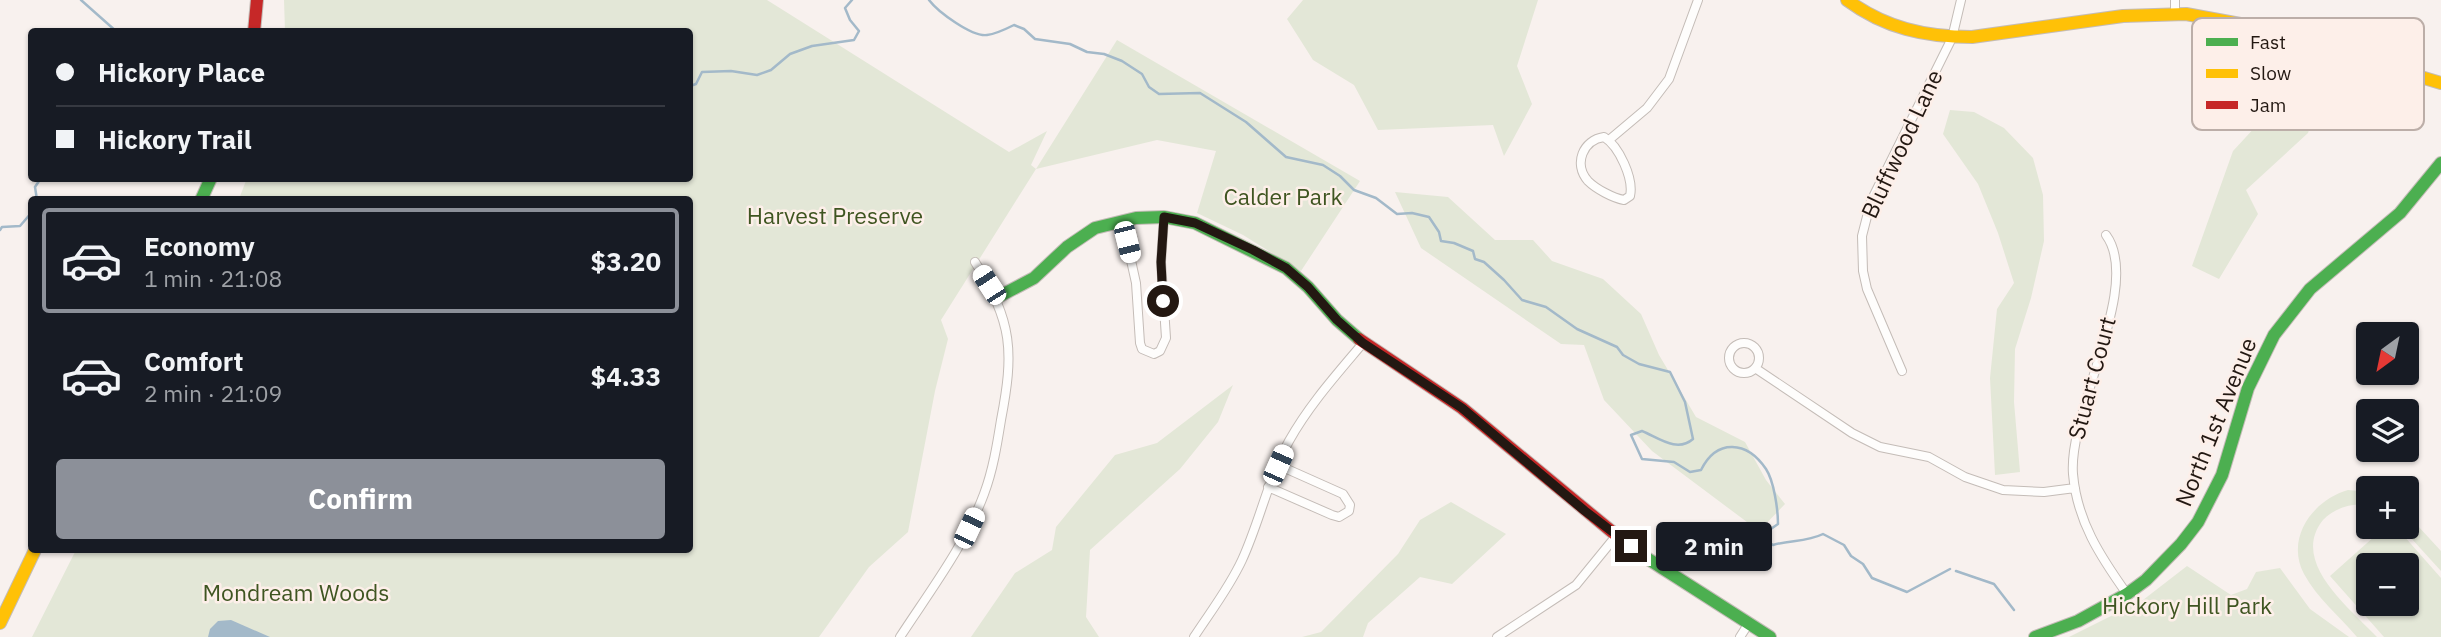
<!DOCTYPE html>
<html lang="en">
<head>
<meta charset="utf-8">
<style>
	body { margin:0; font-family:"IBM Plex Sans",sans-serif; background:#242831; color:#f1f3f6; height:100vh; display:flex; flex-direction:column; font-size:26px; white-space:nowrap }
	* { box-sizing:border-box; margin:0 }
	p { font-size:23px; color:#9ea1a6 }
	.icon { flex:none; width:38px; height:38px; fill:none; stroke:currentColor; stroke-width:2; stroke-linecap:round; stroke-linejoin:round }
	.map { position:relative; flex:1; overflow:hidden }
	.sheet { position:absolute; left:28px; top:196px; width:665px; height:357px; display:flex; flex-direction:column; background:#171b24; border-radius:7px; box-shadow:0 2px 5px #0004 }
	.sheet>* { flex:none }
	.top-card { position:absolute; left:28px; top:28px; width:665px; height:154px; border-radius:7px; box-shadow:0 2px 5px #0004; display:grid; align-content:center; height:154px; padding:0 28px; background:#171b24 }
	.needle { width:46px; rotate:213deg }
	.fabs { position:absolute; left:2356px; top:322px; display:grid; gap:14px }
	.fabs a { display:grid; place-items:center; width:63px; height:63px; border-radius:7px; background:#171b24; box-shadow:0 2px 5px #0004; font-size:35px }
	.end { position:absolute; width:32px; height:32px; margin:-16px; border:9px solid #231812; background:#fff; box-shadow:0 0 0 4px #fff }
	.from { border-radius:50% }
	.bubble { position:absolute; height:49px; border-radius:7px; background:#171b24; box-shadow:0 2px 5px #0004; font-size:23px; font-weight:700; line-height:49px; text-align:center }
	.car { position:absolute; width:21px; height:42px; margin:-21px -10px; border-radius:9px; box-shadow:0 0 5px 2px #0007; background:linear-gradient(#fff 24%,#345 0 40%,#fff 0 76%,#345 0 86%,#fff 0) }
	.top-card b { display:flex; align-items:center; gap:24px; height:66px; font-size:26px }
	.top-card b+b { border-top:2px solid #363941 }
	.top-card i { width:18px; height:18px; background:#f1f3f6 }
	ul { padding:12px 0 0; list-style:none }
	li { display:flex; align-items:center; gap:21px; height:105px; margin:0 14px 10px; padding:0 14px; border:4px solid transparent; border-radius:7px }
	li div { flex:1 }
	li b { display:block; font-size:26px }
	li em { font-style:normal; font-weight:700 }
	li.current { border-color:#8c9099 }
	li>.icon { width:63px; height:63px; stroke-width:1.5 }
	.button { display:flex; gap:14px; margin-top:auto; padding:14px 28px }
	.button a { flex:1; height:80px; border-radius:7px; background:#8c9099; color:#fff; font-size:28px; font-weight:700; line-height:80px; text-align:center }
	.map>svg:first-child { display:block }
	.green { fill:#e3e7d7; fill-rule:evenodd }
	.water { fill:#a3b9c9 }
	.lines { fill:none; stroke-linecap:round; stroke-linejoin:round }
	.stream { stroke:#a3b9c9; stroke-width:2.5 }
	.street-casing { stroke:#c4bcb7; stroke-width:10 }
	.fast-casing { stroke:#c4bcb7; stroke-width:14 }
	.slow-casing { stroke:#c4bcb7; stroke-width:14 }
	.jam-casing { stroke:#c4bcb7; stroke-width:14 }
	.street { stroke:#fefdfc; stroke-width:8 }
	.fast { stroke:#4caf50; stroke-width:12 }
	.slow { stroke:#ffc107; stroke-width:12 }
	.jam { stroke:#c62828; stroke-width:12 }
	.route { stroke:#231812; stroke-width:9 }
	.labels { text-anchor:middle; stroke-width:5; stroke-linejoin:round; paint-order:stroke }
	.street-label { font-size:23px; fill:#231812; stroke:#fdefe9 }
	.park-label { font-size:23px; fill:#3f5521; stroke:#fdefe9 }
	.key { fill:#fdefe9; stroke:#bcaea8; stroke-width:2 }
	.key-label { font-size:19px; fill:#231812 }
</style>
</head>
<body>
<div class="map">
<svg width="2441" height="637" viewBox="0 0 2441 637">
	<rect width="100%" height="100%" fill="#f8f1ee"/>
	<!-- green -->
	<path class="green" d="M284,0H767L1009,152L1047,131L1031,165L1036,169L1117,40L1360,181L1301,271L1243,235L1197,213L1216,151L1157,140L1036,169L941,320L948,339L935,391L908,532L869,567L819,637H32L76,550H690V200L239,199L247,178H690V32L285,31Z
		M1303,0H1538L1517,66L1532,104L1504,156L1493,125L1378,130L1354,85L1313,60L1287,19Z
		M2273,56L2313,69L2322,92L2308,133L2246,190L2258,214L2219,279L2192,266L2233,151L2258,124Z
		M1950,110L1974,112L2004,128L2033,158L2043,195L2044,241L2031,298L2015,349L2014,402L2020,472L1995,475L1990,378L1997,309L2014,283L1998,233L1978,184L1943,134Z
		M1395,192L1448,197L1495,240H1533L1552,261L1603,279L1641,314L1659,355L1696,417L1745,442L1766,480L1785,504L1759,531L1652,451L1604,400L1584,345L1561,344L1421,248Z
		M1233,385L1218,422L1180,469L1090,550L1086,617L1099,637H971L1015,573L1052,550L1056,527L1115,455L1157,443Z
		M2348,490L2368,492V505C2352,503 2334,508 2323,520C2289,562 2351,609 2377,637H2357C2340,617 2317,598 2304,574C2285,538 2313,500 2348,490Z
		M1451,502L1506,534L1452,584L1420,577L1368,623L1363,637H1302L1321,632L1398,554L1420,520Z
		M2406,513L2441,551V571L2401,527H2406Z
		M2385,527H2396L2441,578V637H2384L2330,576ZM2368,565H2406V604H2368Z
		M2187,566L2231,595L2247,589L2256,572L2280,568L2310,609L2349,637H2069L2143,600Z"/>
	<!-- water -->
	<path class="water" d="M231,620L270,637H208L210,629L218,621Z"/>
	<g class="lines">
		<!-- stream -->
		<path class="stream" d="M81,0L117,32
			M929,0C938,12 972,37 987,35C996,34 1006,29 1014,25L1024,29L1035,39L1070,44L1087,52L1104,54L1122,61L1142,74L1149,87L1159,94L1200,93L1246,122L1286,157L1323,165L1340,176L1354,190L1376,198L1397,214L1412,213L1429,217L1439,232L1441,241L1454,243L1473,251L1475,259L1484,262L1504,280L1522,300L1546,307L1577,329L1617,347L1623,355L1639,364L1670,372L1685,402L1693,439C1677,453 1659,438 1642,431L1631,435L1642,459L1674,462L1690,472L1701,470C1717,438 1747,441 1766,469C1774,481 1778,510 1778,524L1765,533L1767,541L1773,545C1790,540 1807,542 1823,534L1844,545L1851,556L1863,564L1872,578L1907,592L1950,569
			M690,86L696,84L702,72L731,71L757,75L771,70L790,54L812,46L854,40L859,31L850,20L845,8L852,0
			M37,200L35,187L41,178
			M0,230L2,227L20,226L32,212
			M1956,571L1994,584L2014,610"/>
		<defs>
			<path id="street" d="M2175,13V0
				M1604,137C1619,146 1634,179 1630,196L1624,200C1613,198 1596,189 1588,181C1573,164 1583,140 1604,137Z
				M1609,140L1647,108L1669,79L1698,0
				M1122,220L1136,283L1140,343L1142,349L1154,354L1160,351L1166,338L1161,262L1164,217
				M2106,235C2143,285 2068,411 2073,474C2077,521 2100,556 2127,594
				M1729 358a15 15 0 1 1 30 0a15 15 0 1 1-30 0Z
				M1755,368L1852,433L1880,447L1929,457L1965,477L2003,490L2044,492L2075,488
				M1902,371L1867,289L1863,271L1862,236L1871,201L1952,38L1961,0
				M1268,487L1332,515L1339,517L1349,511L1350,505L1343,494L1278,465
				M900,637C930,591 965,545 984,494C993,470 997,445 1001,420C1014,352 1013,322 975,262
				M1194,637C1211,611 1229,588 1242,560C1260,521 1268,479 1289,441C1309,405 1337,374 1363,343
				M1497,637L1576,585L1616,536
				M1740,637L1749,623"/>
			<path id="fast" d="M201,200L211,178
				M996,298L1034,278L1067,247L1095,228L1136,218L1164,217L1195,223L1286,268L1308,287L1337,320L1359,339
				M1616,535L1645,557L1770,637
				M2035,637L2078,621L2127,594L2146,580L2181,544L2198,522L2222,475L2248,388L2274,335L2310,289L2400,213L2441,163"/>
			<path id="slow" d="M1847,0C1885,28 1925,37 1972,37L2123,16L2186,14L2251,26L2441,83
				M0,623L35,550"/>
			<path id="jam" d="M254,32L257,0
				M1359,339L1462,408L1616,535"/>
		</defs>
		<!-- street casing -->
		<use href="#street" class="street-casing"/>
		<!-- fast casing -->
		<use href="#fast" class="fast-casing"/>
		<!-- slow casing -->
		<use href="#slow" class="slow-casing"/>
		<!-- jam casing -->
		<use href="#jam" class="jam-casing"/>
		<!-- street -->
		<use href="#street" class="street"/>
		<!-- fast -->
		<use href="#fast" class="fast"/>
		<!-- slow -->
		<use href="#slow" class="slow"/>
		<!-- jam -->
		<use href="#jam" class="jam"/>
	</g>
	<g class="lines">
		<!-- route -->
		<path class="route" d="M1163,301L1161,262L1164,217L1195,223L1253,250L1286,268L1308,287L1337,320L1363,343L1462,408L1585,511L1631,546"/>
	</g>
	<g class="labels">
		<!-- street labels -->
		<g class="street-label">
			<text transform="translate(1902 144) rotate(-65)" y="8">Bluffwood Lane</text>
			<text transform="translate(2092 378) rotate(-75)" y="8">Stuart Court</text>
			<text transform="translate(2216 422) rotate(-68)" y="8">North 1st Avenue</text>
		</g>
		<!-- park labels -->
		<g class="park-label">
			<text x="1283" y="205">Calder Park</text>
			<text x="835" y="224">Harvest Preserve</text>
			<text x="296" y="601">Mondream Woods</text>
			<text x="2187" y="614">Hickory Hill Park</text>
		</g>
	</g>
	<!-- legend -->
	<rect x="2192" y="18" width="232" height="112" rx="10" class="key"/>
	<rect x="2206" y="38" width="32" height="8" fill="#4caf50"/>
	<rect x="2206" y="69" width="32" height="9" fill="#ffc107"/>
	<rect x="2206" y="101" width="32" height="8" fill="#c62828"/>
	<g class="key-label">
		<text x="2250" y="49">Fast</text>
		<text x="2250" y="80">Slow</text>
		<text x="2250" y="112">Jam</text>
	</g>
</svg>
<div class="fabs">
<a><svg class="needle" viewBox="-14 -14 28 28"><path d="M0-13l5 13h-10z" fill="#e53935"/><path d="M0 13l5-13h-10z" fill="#9ea1a6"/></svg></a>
<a><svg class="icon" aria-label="layers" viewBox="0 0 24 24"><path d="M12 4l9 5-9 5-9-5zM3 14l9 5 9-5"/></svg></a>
<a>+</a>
<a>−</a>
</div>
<i class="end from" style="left:1163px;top:301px"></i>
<i class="end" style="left:1631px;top:546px"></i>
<div class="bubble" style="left:1656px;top:522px;width:116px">2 min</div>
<i class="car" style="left:1127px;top:242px;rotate:166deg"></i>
<i class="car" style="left:989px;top:285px;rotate:327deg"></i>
<i class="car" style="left:1278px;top:465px;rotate:24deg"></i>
<i class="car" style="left:969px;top:528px;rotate:25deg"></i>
<div class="top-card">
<b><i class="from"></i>Hickory Place</b>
<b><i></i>Hickory Trail</b>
</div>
<section class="sheet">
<ul>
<li class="current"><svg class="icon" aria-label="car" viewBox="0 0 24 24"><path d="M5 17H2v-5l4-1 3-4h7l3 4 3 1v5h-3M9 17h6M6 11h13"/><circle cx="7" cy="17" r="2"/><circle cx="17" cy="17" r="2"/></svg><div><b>Economy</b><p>1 min · 21:08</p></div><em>$3.20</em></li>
<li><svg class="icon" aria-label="car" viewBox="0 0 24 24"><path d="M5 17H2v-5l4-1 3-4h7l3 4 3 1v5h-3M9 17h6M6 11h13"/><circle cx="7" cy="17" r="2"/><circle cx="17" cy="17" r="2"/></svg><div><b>Comfort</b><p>2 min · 21:09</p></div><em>$4.33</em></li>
</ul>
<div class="button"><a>Confirm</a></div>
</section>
</div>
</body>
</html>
